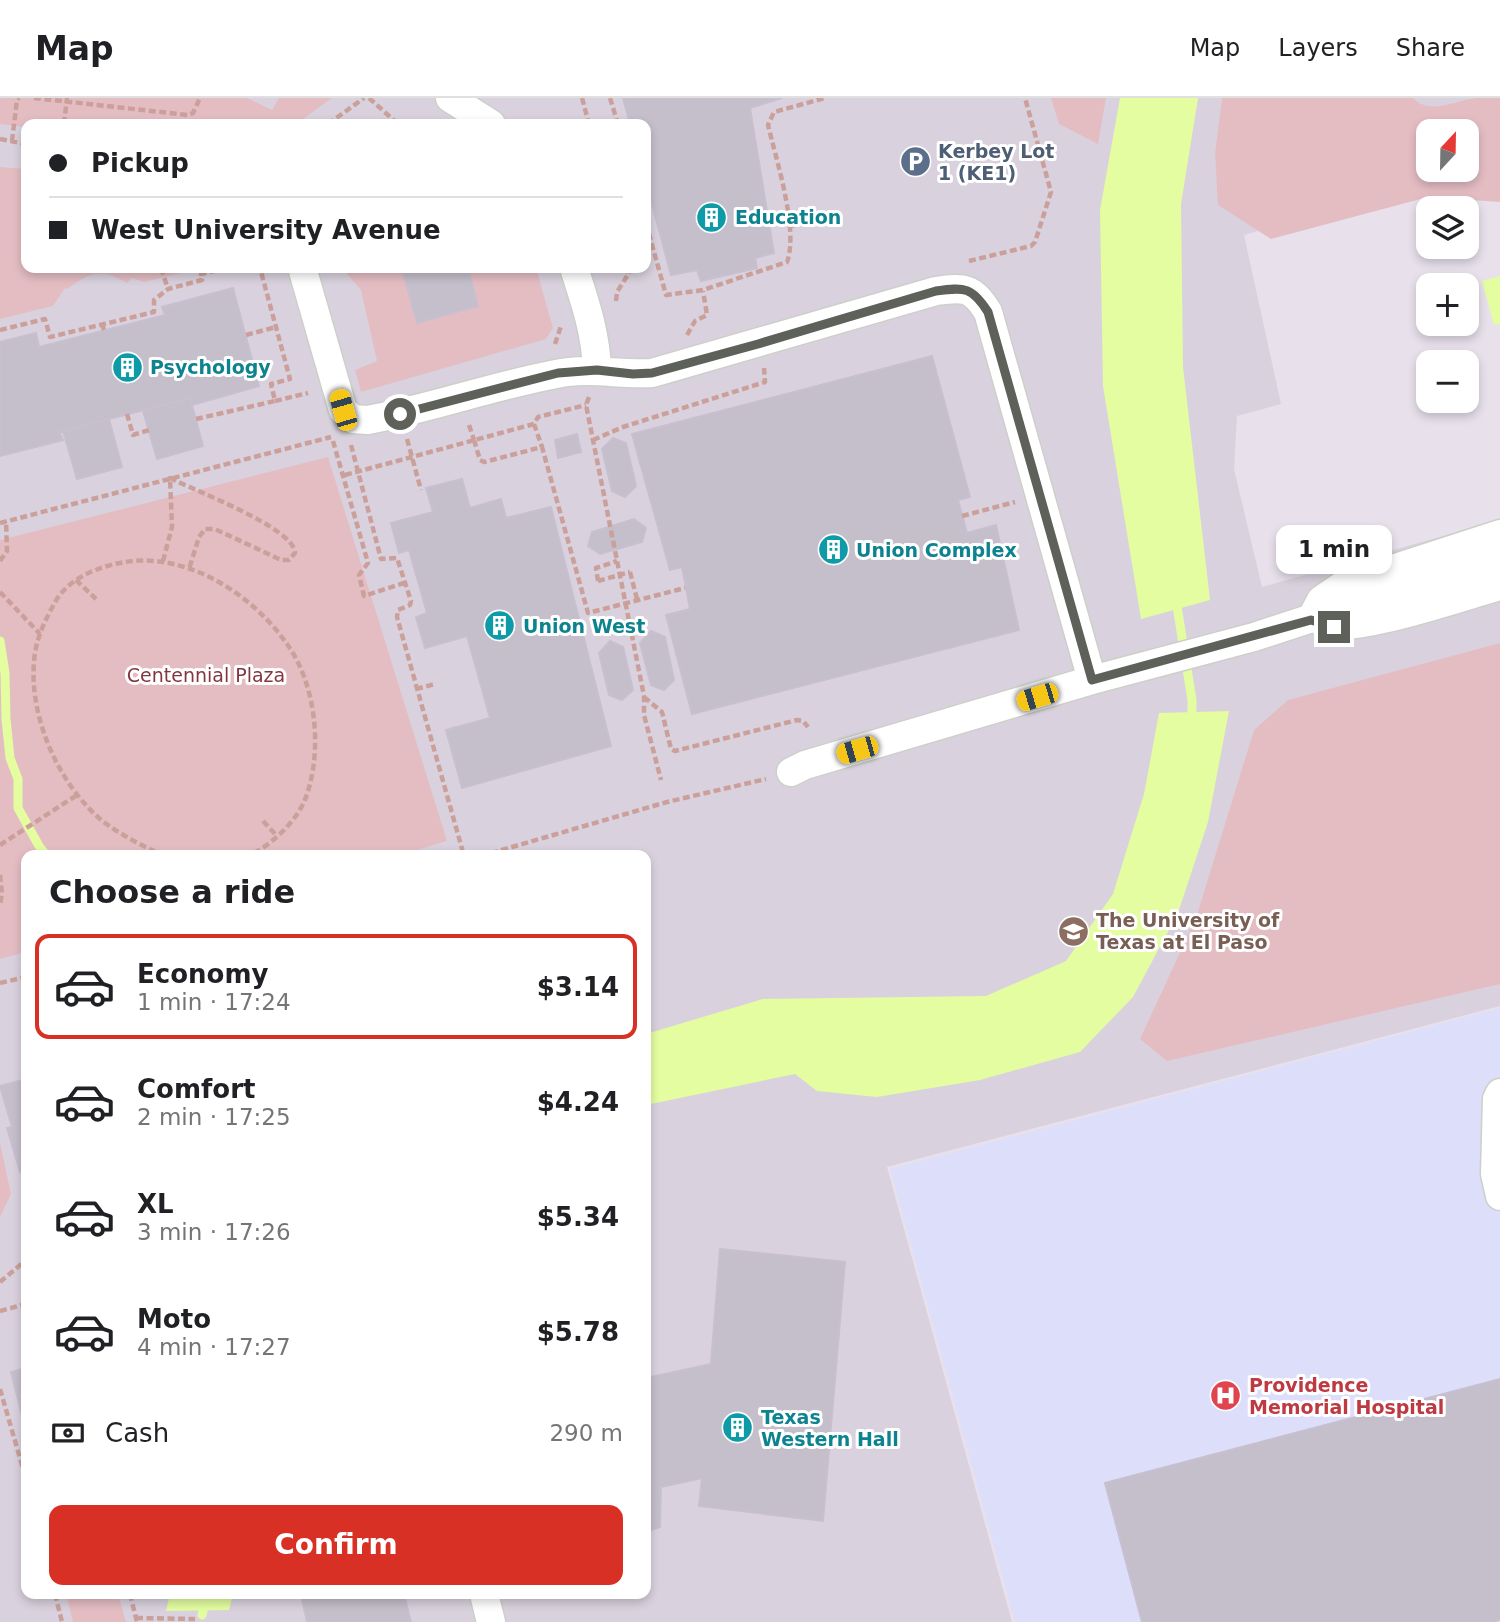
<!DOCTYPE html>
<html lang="en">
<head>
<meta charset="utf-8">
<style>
	body { margin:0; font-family:"DejaVu Sans",sans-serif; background:#f6f6f6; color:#202124; height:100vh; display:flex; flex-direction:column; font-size:26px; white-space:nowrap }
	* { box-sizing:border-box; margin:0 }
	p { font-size:23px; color:#757577 }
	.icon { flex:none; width:38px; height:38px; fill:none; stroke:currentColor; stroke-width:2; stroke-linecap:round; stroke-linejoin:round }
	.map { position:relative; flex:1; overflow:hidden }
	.side { position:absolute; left:21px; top:752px; width:630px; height:749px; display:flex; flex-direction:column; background:#fff; border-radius:14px; box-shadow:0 4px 10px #0003 }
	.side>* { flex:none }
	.hud { position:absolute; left:21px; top:21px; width:630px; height:154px; border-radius:14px; box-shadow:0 4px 10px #0003; display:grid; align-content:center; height:154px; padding:0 28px; background:#fff }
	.needle { width:46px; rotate:22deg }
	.tools { position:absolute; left:1416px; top:21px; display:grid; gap:14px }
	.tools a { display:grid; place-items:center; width:63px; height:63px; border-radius:14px; background:#fff; box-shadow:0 4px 10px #0003; font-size:35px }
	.end { position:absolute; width:32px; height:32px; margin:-16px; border:9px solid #5e6159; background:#fff; box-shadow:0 0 0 4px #fff }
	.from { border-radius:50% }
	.bubble { position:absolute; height:49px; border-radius:14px; background:#fff; box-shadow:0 4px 10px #0003; font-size:23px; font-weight:700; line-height:49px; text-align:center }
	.car { position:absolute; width:21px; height:42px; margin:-21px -10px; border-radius:9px; box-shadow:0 0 5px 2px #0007; background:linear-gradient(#f5c518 24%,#345 0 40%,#f5c518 0 76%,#345 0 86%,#f5c518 0) }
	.hud b { display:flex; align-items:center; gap:24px; height:66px; font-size:26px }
	.hud b+b { border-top:2px solid #e0e0e0 }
	.hud i { width:18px; height:18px; background:#202124 }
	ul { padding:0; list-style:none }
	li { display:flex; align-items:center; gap:21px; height:105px; margin:0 14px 10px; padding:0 14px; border:4px solid transparent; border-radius:14px }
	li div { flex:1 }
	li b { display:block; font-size:26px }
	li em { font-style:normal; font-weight:700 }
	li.current { border-color:#d93025 }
	li>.icon { width:63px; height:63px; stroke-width:1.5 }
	h2 { padding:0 28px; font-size:32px; line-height:84px }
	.pay { display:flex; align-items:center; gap:18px; height:77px; padding:0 28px; font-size:26px }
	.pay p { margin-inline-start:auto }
	.cta { display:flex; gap:14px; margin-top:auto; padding:14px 28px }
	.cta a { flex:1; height:80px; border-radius:14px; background:#d93025; color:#fff; font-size:28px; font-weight:700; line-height:80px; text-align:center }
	header { display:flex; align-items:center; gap:42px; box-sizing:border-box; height:98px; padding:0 35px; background:#fff; border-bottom:2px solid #e0e0e0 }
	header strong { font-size:33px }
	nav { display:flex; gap:38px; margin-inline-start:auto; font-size:24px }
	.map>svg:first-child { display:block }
	.education { fill:#d9d2de; fill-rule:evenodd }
	.medical { fill:#dcdefa }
	.green { fill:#e4bdc3; fill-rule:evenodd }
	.water { fill:#e3fda0 }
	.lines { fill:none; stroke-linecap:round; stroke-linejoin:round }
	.stream { stroke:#e3fda0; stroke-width:9 }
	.building { fill:#c4bfca; stroke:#c8bfd0; stroke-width:2 }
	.minor-casing { stroke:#cdd0c9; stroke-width:31 }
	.path { stroke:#cba09b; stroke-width:4.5; stroke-dasharray:7 3.5; stroke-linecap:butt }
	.minor { stroke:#fff; stroke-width:28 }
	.path-bridge { stroke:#cba09b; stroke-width:4.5; stroke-dasharray:7 3.5; stroke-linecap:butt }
	.route { stroke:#5e6159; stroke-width:9 }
	.labels { text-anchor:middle; stroke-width:6; stroke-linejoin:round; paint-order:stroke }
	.service-label { font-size:19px; font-weight:bold; fill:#4e5e75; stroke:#fff; text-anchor:start }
	.culture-label { font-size:19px; font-weight:bold; fill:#0d838f; stroke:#fff; text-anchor:start }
	.park-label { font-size:19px; fill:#83363f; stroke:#fff }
	.education-label { font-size:19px; font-weight:bold; fill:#785e54; stroke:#fff; text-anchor:start }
	.health-label { font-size:19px; font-weight:bold; fill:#be3a42; stroke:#fff; text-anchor:start }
</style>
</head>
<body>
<header>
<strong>Map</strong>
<nav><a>Map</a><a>Layers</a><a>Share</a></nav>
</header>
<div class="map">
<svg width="1500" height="1524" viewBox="0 0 1500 1524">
	<rect width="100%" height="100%" fill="#e8e1ec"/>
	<!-- education -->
	<path class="education" d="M0,0H1500V64L1244,137L1281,306L1237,318L1234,371L1262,489L1500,422V908L887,1069L1012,1524H0ZM26,26H646V170H26ZM1428,33H1466V72H1428ZM26,758H646V1496H26Z"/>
	<!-- medical -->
	<path class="medical" d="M1500,910V1524H1015L890,1071Z"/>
	<!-- green -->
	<path class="green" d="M0,0H247L272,12L279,0H332L296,26H26V29L0,26Z
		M1051,0H1106L1098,46L1059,26Z
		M1222,0H1413C1430,18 1456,2 1477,0C1485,0 1493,0 1500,0V104L1428,99L1271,141L1218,107L1215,55ZM1428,33H1466V72H1428Z
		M0,69L26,71V170H202L144,184L132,180L127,185C103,170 88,174 68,191L65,190L53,208L0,221Z
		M342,170H536L553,230L546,241L361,294L355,272L377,263L361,192Z
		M328,359L447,743L397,758H26V854L0,861V442Z
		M1500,545V886L1167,963L1140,941L1196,820L1254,632L1288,602Z
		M0,1045L11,1096L0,1119Z
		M66,1496H118L126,1524H73Z"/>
	<!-- water -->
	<path class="water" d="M1120,0H1198L1181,106L1183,269L1210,502L1141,521L1103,288L1100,112Z
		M1500,178V226L1494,227L1482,183Z
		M1229,613L1208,724L1178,815L1133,899L1080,954L980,982L877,999L817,993L795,976L646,1007V936L763,901L986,898L1066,863L1113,796L1144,696L1159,615Z
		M170,1496H233L229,1512L166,1513Z"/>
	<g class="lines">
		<!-- stream -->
		<path class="stream" d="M1176,502L1192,602V623
			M0,543L5,575L6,621L10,660L18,681V710L39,748L47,758
			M202,1517L207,1496"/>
	</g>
	<!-- building -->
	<path class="building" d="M623,0H782L750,10L774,155L755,160L757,170L701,183L697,172L671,177L646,84V26H630Z
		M402,170H468L478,208L417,225Z
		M233,190L259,288L192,307L190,300L59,334L63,342L0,358V244L36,235L39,249L165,217L162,209Z
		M932,258L970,399L958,402L967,435L996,427L1019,532L692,616L666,517L690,511L682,469L670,472L632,336Z
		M190,300L203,348L157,361L143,313Z
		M109,321L122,369L77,381L63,333Z
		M577,336L581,354L558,360L555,342Z
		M613,340L626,345L636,388L625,399L612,393L602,351Z
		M462,381L470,410L501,401L506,420L551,409L611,648L462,690L446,632L490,620L467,538L425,550L416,519L427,515L409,452L399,455L391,425L433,414L426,390Z
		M634,421L646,430L642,444L600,456L588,448L592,434Z
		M651,533L665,539L674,582L664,592L651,587L640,545Z
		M610,543L623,549L633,592L622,602L609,597L599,555Z
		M26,981V1072L20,1074L7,1030L12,1029L0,988Z
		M720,1151L845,1164L823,1423L699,1408L702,1380L661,1389L660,1429L646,1434V1280L711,1266Z
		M26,1270V1333L11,1274Z
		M1500,1281V1522L1491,1524H1142L1105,1385Z
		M301,1496H404L411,1524H307Z"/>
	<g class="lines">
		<defs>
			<path id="minor" d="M450,0L491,26
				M574,170C585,204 596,236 597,272
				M303,173L343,312L353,321L368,322C431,310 493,288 556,276C588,269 620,277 652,275L936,193C965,189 972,189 988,214L1092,582
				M1312,519L1321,502L1343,487L1500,436
				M1324,526C1355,536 1463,498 1500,488
				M791,674L805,667L1092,582L1254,539L1370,501L1500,465
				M1500,995L1497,1001L1495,1076L1500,1098
				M484,1496L491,1524"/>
		</defs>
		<!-- minor casing -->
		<use href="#minor" class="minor-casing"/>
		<!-- path -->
		<path class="path" d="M34,0L188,17L193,15L200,0
			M369,0L398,26
			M582,0L589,26
			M610,0L618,26
			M64,26L67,0
			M328,26L364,0
			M0,41L26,46
			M12,43L17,2L19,0
			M646,125L666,197L703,192L787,164C799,132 776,61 768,27L774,14L825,0
			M791,128L824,120
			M969,163L1031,148L1035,144L1051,94L1025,0
			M161,170L168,191
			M616,203L617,194L629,175L628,170
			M102,226L104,232
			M0,232L45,221L50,239L154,214V202L168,191L202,182L201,176L227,170
			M246,237L276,229
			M687,237L695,223L707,217L703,193
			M555,246L561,228
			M589,299L586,307L644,598V617L661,682
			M275,303L308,295
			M127,316L133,337L149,332
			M196,321L275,303L271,286L290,281L260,170
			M534,326L542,349
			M469,327L474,342
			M407,341L421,392
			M593,342L623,329L765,284L764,270
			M333,343L368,465L359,477L364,498L404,485
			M351,347L381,461L397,460L411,503L410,507L398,512L397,519L464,758
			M345,377L534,326L538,319L586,307
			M962,418L1015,404
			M0,425L331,339
			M0,463L7,453L6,423
			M163,463L172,429L170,380C193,392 295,430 295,455L289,462H281L215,431H205L199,439L189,471
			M630,474L637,501
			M76,482L96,501
			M598,483L596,470L617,463
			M0,494L40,536
			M416,591L435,586
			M644,599L662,614L671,651L675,653L797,622L803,623L808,629
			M263,723L277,738
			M0,747L77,697
			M165,758C144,749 123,738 105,725C58,688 26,614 35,555C38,536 47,518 57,501C71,479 100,468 125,464C187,454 252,496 287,546C316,586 323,652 306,699C298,722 271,748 248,758
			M481,758L667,704L766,681
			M0,777L2,796L0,806
			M0,885L26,879
			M0,1184L26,1162
			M0,1213L26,1206
			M0,1291L26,1381
			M55,1496L62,1524
			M130,1496L137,1524
			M136,1520L195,1521"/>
		<!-- minor -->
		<use href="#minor" class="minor"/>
		<!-- path-bridge -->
		<path class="path-bridge" d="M474,342L480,362L484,364L542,349L588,515L685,490
			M598,483L630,474"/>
	</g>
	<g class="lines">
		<!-- route -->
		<path class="route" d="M400,316L558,275L597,272L633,276L652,275L758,246L936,193C965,189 972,189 988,214L1092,582L1311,522L1334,529"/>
	</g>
	<!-- icons -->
	<defs>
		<symbol id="parking-disc" viewBox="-11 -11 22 22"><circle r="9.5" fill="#5c6f8a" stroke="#fff"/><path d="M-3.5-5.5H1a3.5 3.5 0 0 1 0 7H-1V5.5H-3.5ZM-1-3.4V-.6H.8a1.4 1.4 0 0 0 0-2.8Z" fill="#fff"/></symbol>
		<symbol id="building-disc" viewBox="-11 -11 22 22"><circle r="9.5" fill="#0f9aa8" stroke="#fff"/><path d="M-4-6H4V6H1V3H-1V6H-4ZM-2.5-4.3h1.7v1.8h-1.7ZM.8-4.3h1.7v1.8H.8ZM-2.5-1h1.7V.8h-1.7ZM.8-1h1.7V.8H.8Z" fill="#fff"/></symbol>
		<symbol id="university-disc" viewBox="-11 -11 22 22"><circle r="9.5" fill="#8d6e63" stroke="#fff"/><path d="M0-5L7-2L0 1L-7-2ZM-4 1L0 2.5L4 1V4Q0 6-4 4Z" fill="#fff"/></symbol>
		<symbol id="hospital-disc" viewBox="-11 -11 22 22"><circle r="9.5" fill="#e0444e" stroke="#fff"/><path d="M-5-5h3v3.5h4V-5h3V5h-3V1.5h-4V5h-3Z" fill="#fff"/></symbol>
	</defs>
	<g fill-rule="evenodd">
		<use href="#parking-disc" x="898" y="46" width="35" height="35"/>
		<use href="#building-disc" x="694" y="102" width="35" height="35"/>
		<use href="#building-disc" x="110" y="252" width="35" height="35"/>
		<use href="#building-disc" x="816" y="434" width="35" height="35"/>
		<use href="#building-disc" x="482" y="510" width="35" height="35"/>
		<use href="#university-disc" x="1056" y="816" width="35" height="35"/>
		<use href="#hospital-disc" x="1208" y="1280" width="35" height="35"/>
		<use href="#building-disc" x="720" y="1312" width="35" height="35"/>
	</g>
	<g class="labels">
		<!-- service labels -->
		<g class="service-label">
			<text x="938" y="60">Kerbey Lot<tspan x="938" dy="22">1 (KE1)</tspan></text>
		</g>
		<!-- culture labels -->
		<g class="culture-label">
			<text x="735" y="126">Education</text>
			<text x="150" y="276">Psychology</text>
			<text x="856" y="459">Union Complex</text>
			<text x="523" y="535">Union West</text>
			<text x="761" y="1326">Texas<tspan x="761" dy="22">Western Hall</tspan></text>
		</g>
		<!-- park labels -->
		<g class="park-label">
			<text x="206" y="584">Centennial Plaza</text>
		</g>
		<!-- education labels -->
		<g class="education-label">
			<text x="1096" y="829">The University of<tspan x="1096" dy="22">Texas at El Paso</tspan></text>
		</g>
		<!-- health labels -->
		<g class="health-label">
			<text x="1249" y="1294">Providence<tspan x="1249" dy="22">Memorial Hospital</tspan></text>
		</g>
	</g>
</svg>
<div class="tools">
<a><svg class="needle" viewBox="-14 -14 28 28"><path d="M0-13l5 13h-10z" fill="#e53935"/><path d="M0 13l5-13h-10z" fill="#757577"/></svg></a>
<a><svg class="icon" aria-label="layers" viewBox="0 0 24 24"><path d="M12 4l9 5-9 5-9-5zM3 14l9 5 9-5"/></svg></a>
<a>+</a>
<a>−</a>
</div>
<i class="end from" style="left:400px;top:316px"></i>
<i class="end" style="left:1334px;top:529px"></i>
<div class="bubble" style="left:1276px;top:427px;width:116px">1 min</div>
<i class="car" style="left:343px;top:312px;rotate:344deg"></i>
<i class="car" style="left:1037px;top:599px;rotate:253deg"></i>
<i class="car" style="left:857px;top:652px;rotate:254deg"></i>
<div class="hud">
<b><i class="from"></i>Pickup</b>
<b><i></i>West University Avenue</b>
</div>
<section class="side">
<h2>Choose a ride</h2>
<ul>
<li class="current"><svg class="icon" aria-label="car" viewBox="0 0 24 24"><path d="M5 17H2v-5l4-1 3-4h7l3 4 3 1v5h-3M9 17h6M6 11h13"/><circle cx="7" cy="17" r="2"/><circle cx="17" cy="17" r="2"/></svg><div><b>Economy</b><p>1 min · 17:24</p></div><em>$3.14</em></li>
<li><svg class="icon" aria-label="car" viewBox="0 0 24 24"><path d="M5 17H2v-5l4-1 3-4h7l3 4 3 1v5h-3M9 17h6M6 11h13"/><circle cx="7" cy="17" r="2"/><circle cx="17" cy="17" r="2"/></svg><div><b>Comfort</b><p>2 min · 17:25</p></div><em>$4.24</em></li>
<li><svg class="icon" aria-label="car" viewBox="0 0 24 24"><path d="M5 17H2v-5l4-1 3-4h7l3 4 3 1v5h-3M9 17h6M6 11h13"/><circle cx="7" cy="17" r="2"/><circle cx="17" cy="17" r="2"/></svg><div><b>XL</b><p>3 min · 17:26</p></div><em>$5.34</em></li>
<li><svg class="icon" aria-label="car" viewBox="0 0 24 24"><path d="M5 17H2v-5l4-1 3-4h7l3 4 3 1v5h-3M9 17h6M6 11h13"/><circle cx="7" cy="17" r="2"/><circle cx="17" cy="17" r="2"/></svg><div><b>Moto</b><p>4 min · 17:27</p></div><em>$5.78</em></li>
</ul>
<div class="pay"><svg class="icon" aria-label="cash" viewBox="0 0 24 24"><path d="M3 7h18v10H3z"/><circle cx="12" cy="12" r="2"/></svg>Cash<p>290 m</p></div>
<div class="cta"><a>Confirm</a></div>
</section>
</div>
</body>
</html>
